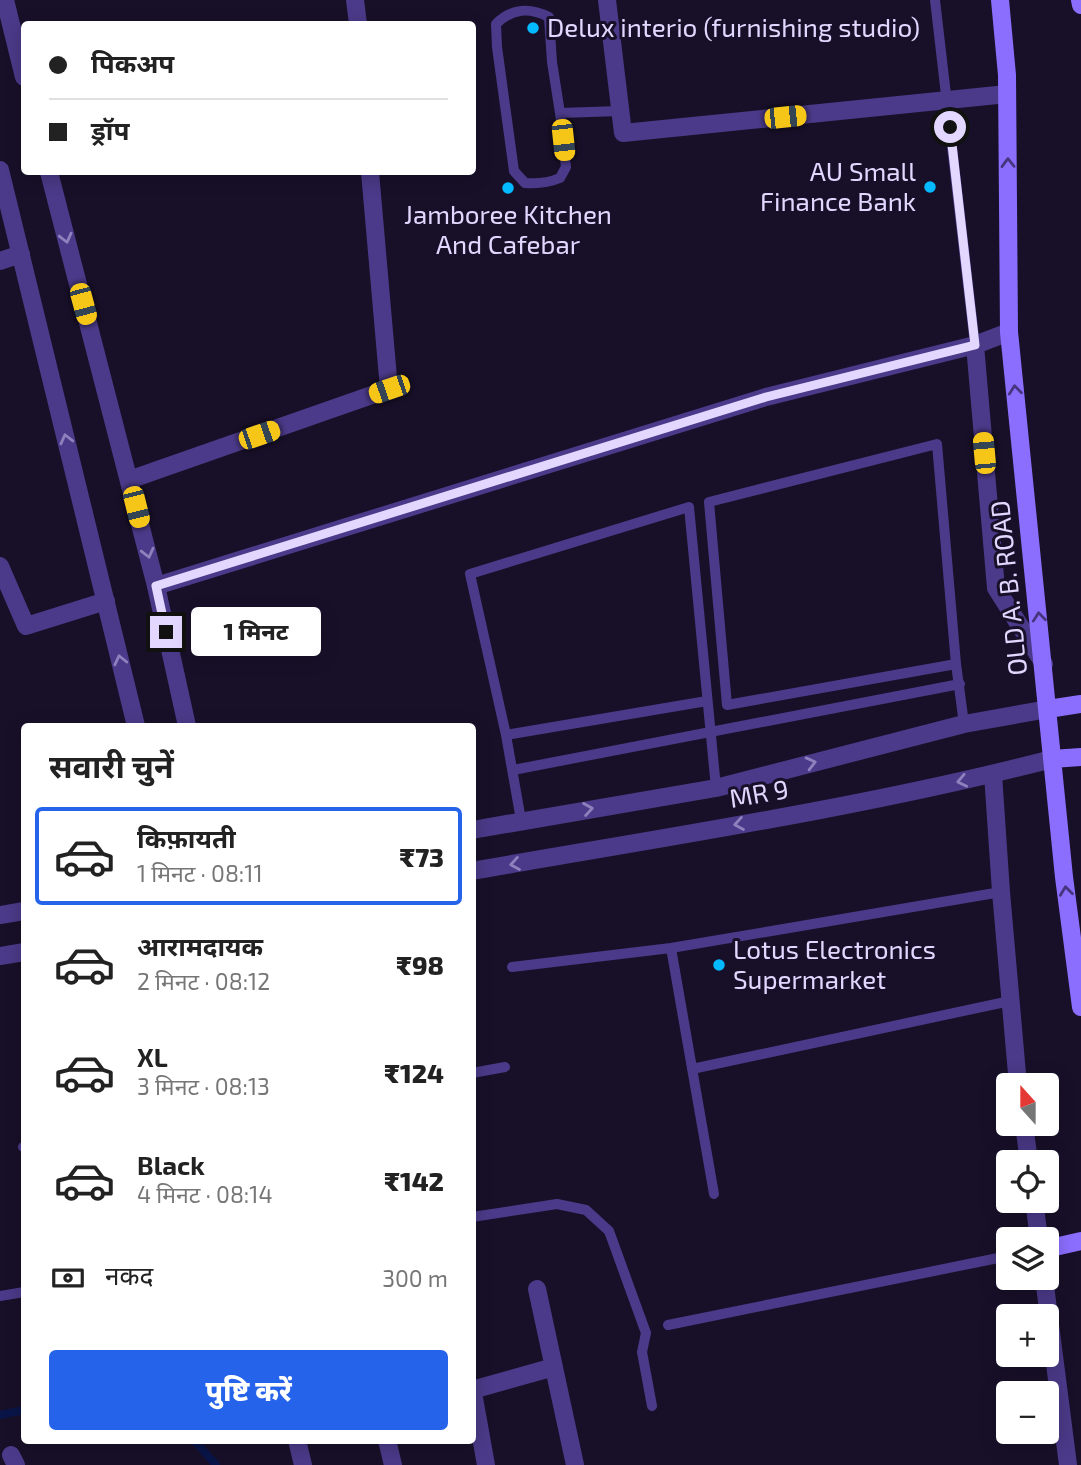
<!DOCTYPE html>
<html lang="hi">
<head>
<meta charset="utf-8">
<style>
	body { margin:0; font-family:"Exo 2","Noto Sans Devanagari",sans-serif; background:#f2f2f2; color:#222; height:100vh; display:flex; flex-direction:column; font-size:26px; white-space:nowrap }
	* { box-sizing:border-box; margin:0 }
	p { font-size:23px; color:#767676 }
	.icon { flex:none; width:38px; height:38px; fill:none; stroke:currentColor; stroke-width:2; stroke-linecap:round; stroke-linejoin:round }
	.map { position:relative; flex:1; overflow:hidden }
	.details { position:absolute; left:21px; top:723px; width:455px; height:721px; display:flex; flex-direction:column; background:#fff; border-radius:7px; box-shadow:0 4px 18px #0003 }
	.details>* { flex:none }
	.guide { position:absolute; left:21px; top:21px; width:455px; height:154px; border-radius:7px; box-shadow:0 4px 18px #0003; display:grid; align-content:center; height:154px; padding:0 28px; background:#fff }
	.needle { width:46px; rotate:339deg }
	.tools { position:absolute; left:996px; top:1073px; display:grid; gap:14px }
	.tools a { display:grid; place-items:center; width:63px; height:63px; border-radius:7px; background:#fff; box-shadow:0 4px 18px #0003; font-size:35px }
	.end { position:absolute; width:32px; height:32px; margin:-16px; border:9px solid #e3d7ff; background:#111; box-shadow:0 0 0 4px #111 }
	.from { border-radius:50% }
	.bubble { position:absolute; height:49px; border-radius:7px; background:#fff; box-shadow:0 4px 18px #0003; font-size:23px; font-weight:800; line-height:49px; text-align:center }
	.car { position:absolute; width:21px; height:42px; margin:-21px -10px; border-radius:9px; box-shadow:0 0 5px 2px #0007; background:linear-gradient(#f5c518 24%,#345 0 40%,#f5c518 0 76%,#345 0 86%,#f5c518 0) }
	.guide b { display:flex; align-items:center; gap:24px; height:66px; font-size:26px }
	.guide b+b { border-top:2px solid #e0e0e0 }
	.guide i { width:18px; height:18px; background:#222 }
	ul { padding:0; list-style:none }
	li { display:flex; align-items:center; gap:21px; height:98px; margin:0 14px 10px; padding:0 14px; border:4px solid transparent; border-radius:7px }
	li div { flex:1 }
	li b { display:block; font-size:26px }
	li em { font-style:normal; font-weight:800 }
	li.active { border-color:#2563eb }
	li>.icon { width:63px; height:63px; stroke-width:1.5 }
	h2 { padding:0 28px; font-size:32px; line-height:84px }
	.pay { display:flex; align-items:center; gap:18px; height:77px; padding:0 28px; font-size:26px }
	.pay p { margin-inline-start:auto }
	.primary-button { display:flex; gap:14px; margin-top:auto; padding:14px 28px }
	.primary-button a { flex:1; height:80px; border-radius:7px; background:#2563eb; color:#fff; font-size:28px; font-weight:800; line-height:80px; text-align:center }
	.map>svg:first-child { display:block }
	.lines { fill:none; stroke-linecap:round; stroke-linejoin:round }
	.stream { stroke:#091548; stroke-width:8 }
	.service { stroke:#4b3a89; stroke-width:10 }
	.minor { stroke:#4b3a89; stroke-width:18 }
	.tertiary { stroke:#4b3a89; stroke-width:18 }
	.secondary { stroke:#8c6eff; stroke-width:18 }
	.oneway { stroke:#46367f }
	.oneway2 { stroke:#8f81be }
	.route { stroke:#e3d7ff; stroke-width:9 }
	.poi-dot { fill:#03b9ff; stroke:#181029; stroke-width:2.5 }
	.labels { text-anchor:middle; stroke-width:6; stroke-linejoin:round; paint-order:stroke }
	.poi-label { font-size:26px; fill:#e3d7ff; stroke:#181029; text-anchor:start }
	.street-label { font-size:26px; fill:#e3d7ff; stroke:#181029 }
</style>
</head>
<body>
<div class="map">
<svg width="1081" height="1465" viewBox="0 0 1081 1465">
	<rect width="100%" height="100%" fill="#181029"/>
	<g class="lines">
		<!-- stream -->
		<path class="stream" d="M0,1415L24,1410
			M194,1440L216,1465"/>
		<!-- service -->
		<path class="service" d="M935,0L975,345
			M560,113L566,167L560,178C548,183 538,184 525,183L514,171L497,47L496,24C512,8 529,7 549,17L552,62L560,113L620,111
			M956,664L727,705L709,502L937,444L956,664L964,724
			M707,701L506,735L470,574L689,507L716,788
			M506,735L521,820
			M513,770L960,684
			M671,948L714,1194
			M512,967L671,948L1001,892
			M692,1069L1010,1001
			M472,1073L505,1067
			M23,1147H24
			M472,1217L557,1204L586,1210L609,1231L646,1333L642,1352L652,1406
			M0,1296L24,1292
			M668,1325L1008,1256"/>
		<!-- minor -->
		<path class="minor" d="M355,0L358,24
			M607,0L623,133L1007,94
			M0,261L21,254
			M129,480L389,389L370,172
			M0,566L26,626L106,601
			M156,586L766,397L975,345
			M993,774L1001,892L1018,1085
			M1024,1124L1029,1162
			M1034,1200L1039,1239
			M1044,1278L1068,1465
			M537,1289L575,1465
			M472,1387L486,1465
			M472,1390L554,1367
			M297,1440L303,1465
			M387,1440L393,1465
			M11,1455L16,1465"/>
		<!-- tertiary -->
		<path class="tertiary" d="M5,0L24,77
			M0,170L136,726
			M49,172L156,586L187,726
			M1009,332L975,345L996,588L1044,664
			M472,830L716,788L964,724L1048,709
			M472,871C666,837 862,808 1052,759
			M0,915L24,911
			M0,956L24,952"/>
		<!-- secondary -->
		<path class="secondary" d="M1000,0L1007,75L1009,332L1064,877L1081,1007
			M1080,0L1081,5
			M1048,709L1081,704
			M1052,759L1081,757
			M1046,1249L1081,1241"/>
	</g>
	<!-- one-way arrows -->
	<defs><path id="oneway-chevron" d="M-2-3.5L2.5 0L-2 3.5" fill="none" stroke-width="1.6" stroke-linecap="round" stroke-linejoin="round" transform="scale(1.75)"/></defs>
	<g class="oneway">
		<use href="#oneway-chevron" transform="translate(1008 163) rotate(-91)"/>
		<use href="#oneway-chevron" transform="translate(1015 390) rotate(-96)"/>
		<use href="#oneway-chevron" transform="translate(1039 617) rotate(-96)"/>
		<use href="#oneway-chevron" transform="translate(1066 891) rotate(-97)"/>
	</g>
	<g class="oneway2">
		<use href="#oneway-chevron" transform="translate(66 238) rotate(76)"/>
		<use href="#oneway-chevron" transform="translate(66 439) rotate(-104)"/>
		<use href="#oneway-chevron" transform="translate(148 553) rotate(76)"/>
		<use href="#oneway-chevron" transform="translate(120 660) rotate(-103)"/>
		<use href="#oneway-chevron" transform="translate(811 763) rotate(-14)"/>
		<use href="#oneway-chevron" transform="translate(962 781) rotate(168)"/>
		<use href="#oneway-chevron" transform="translate(588 809) rotate(-9)"/>
		<use href="#oneway-chevron" transform="translate(739 824) rotate(170)"/>
		<use href="#oneway-chevron" transform="translate(515 864) rotate(170)"/>
	</g>
	<g class="lines">
		<!-- route -->
		<path class="route" d="M166,632L156,586L766,397L975,345L950,127"/>
	</g>
	<!-- markers -->
	<g class="poi-dot">
		<circle cx="533" cy="28" r="7"/>
		<circle cx="930" cy="187" r="7"/>
		<circle cx="508" cy="188" r="7"/>
		<circle cx="719" cy="965" r="7"/>
	</g>
	<g class="labels">
		<!-- poi labels -->
		<g class="poi-label">
			<text x="547" y="37">Delux interio (furnishing studio)</text>
			<text x="916" y="181" text-anchor="end">AU Small<tspan x="916" dy="30">Finance Bank</tspan></text>
			<text x="508" y="224" text-anchor="middle">Jamboree Kitchen<tspan x="508" dy="30">And Cafebar</tspan></text>
			<text x="733" y="959">Lotus Electronics<tspan x="733" dy="30">Supermarket</tspan></text>
		</g>
		<!-- street labels -->
		<g class="street-label">
			<text transform="translate(1009 588) rotate(-96)" y="9">OLD A. B. ROAD</text>
			<text transform="translate(759 794) rotate(-10)" y="9">MR 9</text>
		</g>
	</g>
</svg>
<div class="tools">
<a><svg class="needle" viewBox="-14 -14 28 28"><path d="M0-13l5 13h-10z" fill="#e53935"/><path d="M0 13l5-13h-10z" fill="#767676"/></svg></a>
<a><svg class="icon" aria-label="locate" viewBox="0 0 24 24"><circle cx="12" cy="12" r="6"/><path d="M12 2v4M12 18v4M2 12h4M18 12h4"/></svg></a>
<a><svg class="icon" aria-label="layers" viewBox="0 0 24 24"><path d="M12 4l9 5-9 5-9-5zM3 14l9 5 9-5"/></svg></a>
<a>+</a>
<a>−</a>
</div>
<i class="end from" style="left:950px;top:127px"></i>
<i class="end" style="left:166px;top:632px"></i>
<div class="bubble" style="left:191px;top:607px;width:130px">1 मिनट</div>
<i class="car" style="left:785px;top:117px;rotate:84deg"></i>
<i class="car" style="left:563px;top:140px;rotate:174deg"></i>
<i class="car" style="left:83px;top:304px;rotate:165deg"></i>
<i class="car" style="left:389px;top:389px;rotate:251deg"></i>
<i class="car" style="left:259px;top:435px;rotate:71deg"></i>
<i class="car" style="left:984px;top:453px;rotate:355deg"></i>
<i class="car" style="left:136px;top:507px;rotate:166deg"></i>
<div class="guide">
<b><i class="from"></i>पिकअप</b>
<b><i></i>ड्रॉप</b>
</div>
<section class="details">
<h2>सवारी चुनें</h2>
<ul>
<li class="active"><svg class="icon" aria-label="car" viewBox="0 0 24 24"><path d="M5 17H2v-5l4-1 3-4h7l3 4 3 1v5h-3M9 17h6M6 11h13"/><circle cx="7" cy="17" r="2"/><circle cx="17" cy="17" r="2"/></svg><div><b>किफ़ायती</b><p>1 मिनट · 08:11</p></div><em>₹73</em></li>
<li><svg class="icon" aria-label="car" viewBox="0 0 24 24"><path d="M5 17H2v-5l4-1 3-4h7l3 4 3 1v5h-3M9 17h6M6 11h13"/><circle cx="7" cy="17" r="2"/><circle cx="17" cy="17" r="2"/></svg><div><b>आरामदायक</b><p>2 मिनट · 08:12</p></div><em>₹98</em></li>
<li><svg class="icon" aria-label="car" viewBox="0 0 24 24"><path d="M5 17H2v-5l4-1 3-4h7l3 4 3 1v5h-3M9 17h6M6 11h13"/><circle cx="7" cy="17" r="2"/><circle cx="17" cy="17" r="2"/></svg><div><b>XL</b><p>3 मिनट · 08:13</p></div><em>₹124</em></li>
<li><svg class="icon" aria-label="car" viewBox="0 0 24 24"><path d="M5 17H2v-5l4-1 3-4h7l3 4 3 1v5h-3M9 17h6M6 11h13"/><circle cx="7" cy="17" r="2"/><circle cx="17" cy="17" r="2"/></svg><div><b>Black</b><p>4 मिनट · 08:14</p></div><em>₹142</em></li>
</ul>
<div class="pay"><svg class="icon" aria-label="cash" viewBox="0 0 24 24"><path d="M3 7h18v10H3z"/><circle cx="12" cy="12" r="2"/></svg>नकद<p>300 m</p></div>
<div class="primary-button"><a>पुष्टि करें</a></div>
</section>
</div>
</body>
</html>
